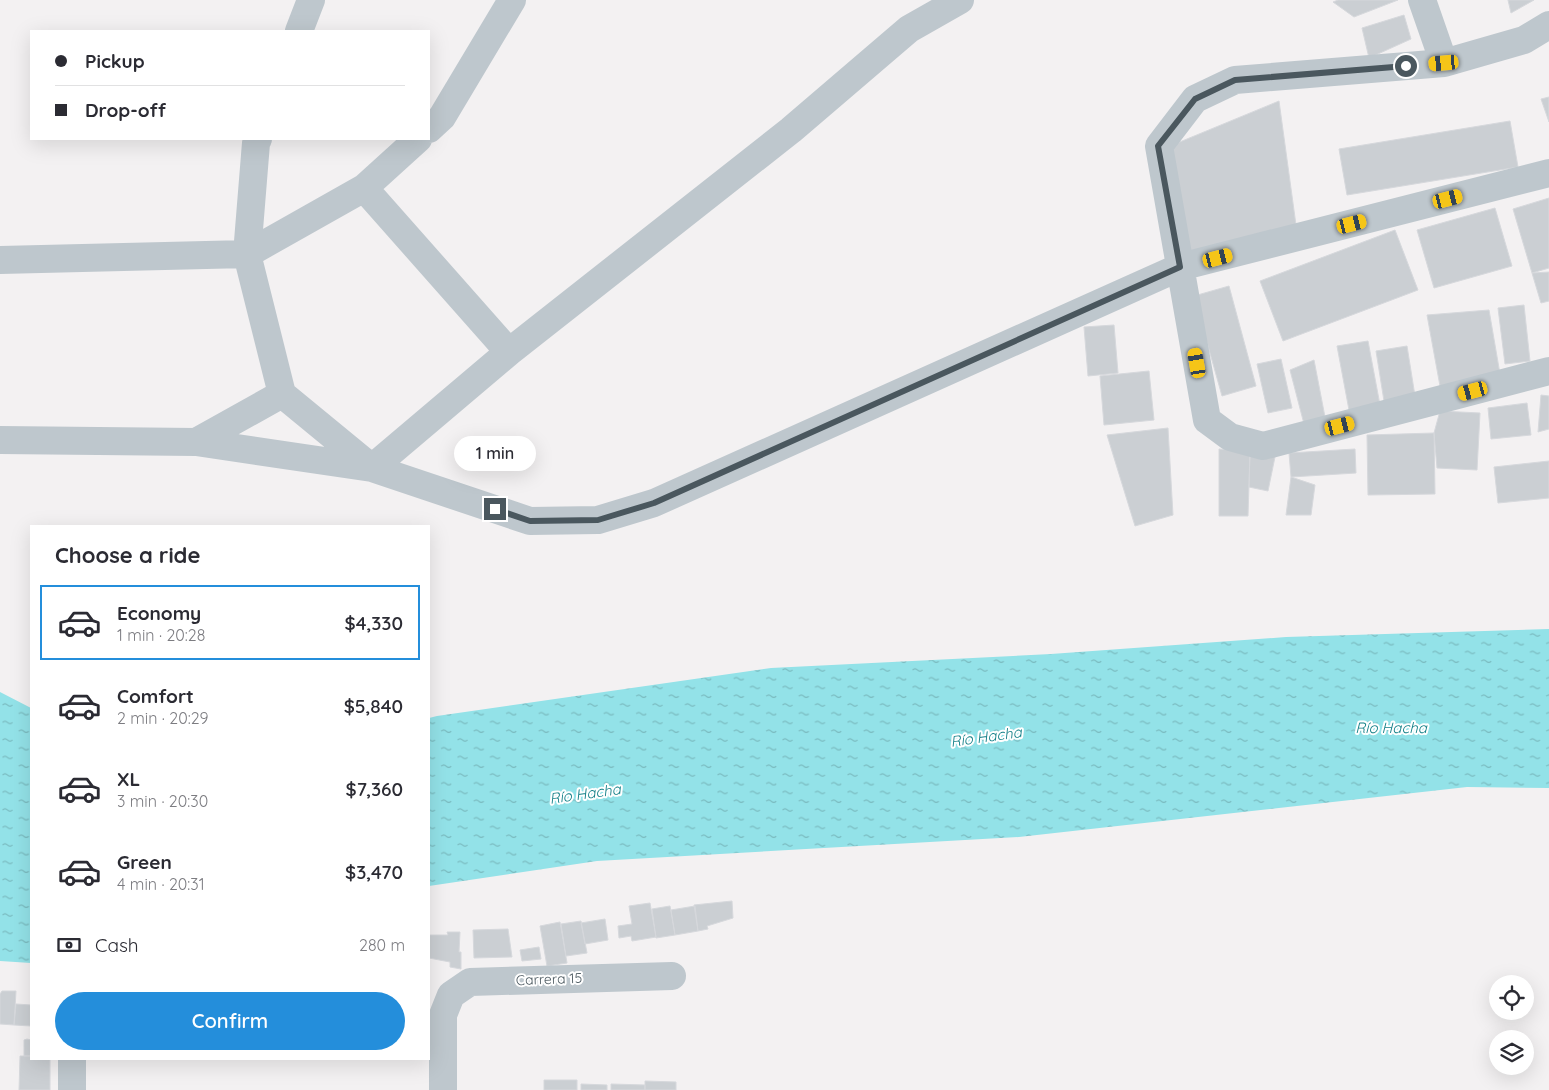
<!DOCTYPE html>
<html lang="en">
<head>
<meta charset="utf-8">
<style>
	body { margin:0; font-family:Quicksand,sans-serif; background:#f7f7f7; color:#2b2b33; height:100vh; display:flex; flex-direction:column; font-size:19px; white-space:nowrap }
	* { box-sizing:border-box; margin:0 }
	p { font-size:16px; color:#7c7c81 }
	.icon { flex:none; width:28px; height:28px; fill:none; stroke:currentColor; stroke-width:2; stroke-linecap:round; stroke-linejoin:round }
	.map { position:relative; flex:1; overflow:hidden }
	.sheet { position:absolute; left:30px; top:525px; width:400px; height:535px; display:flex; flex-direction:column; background:#fff; border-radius:0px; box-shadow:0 5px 20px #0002 }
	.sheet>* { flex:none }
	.banner { position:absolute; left:30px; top:30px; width:400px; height:110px; border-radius:0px; box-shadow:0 5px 20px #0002; display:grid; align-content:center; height:110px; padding:0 25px; background:#fff }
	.fabs { position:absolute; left:1489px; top:975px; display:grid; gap:10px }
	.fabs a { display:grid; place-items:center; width:45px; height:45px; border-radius:50%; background:#fff; box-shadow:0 5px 20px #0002; font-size:25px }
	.end { position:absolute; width:22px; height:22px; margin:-11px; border:6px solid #4a575e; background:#fff; box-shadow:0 0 0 2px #fff }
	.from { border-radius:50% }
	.bubble { position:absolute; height:35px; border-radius:18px; background:#fff; box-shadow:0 5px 20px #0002; font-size:16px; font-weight:600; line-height:35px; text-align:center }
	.car { position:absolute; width:15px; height:30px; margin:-15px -8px; border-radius:6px; box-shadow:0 0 4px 1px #0007; background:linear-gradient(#f5c518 24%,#345 0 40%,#f5c518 0 76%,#345 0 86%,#f5c518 0) }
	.banner b { display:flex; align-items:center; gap:18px; height:48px; font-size:19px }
	.banner b+b { border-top:1px solid #e1e1e2 }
	.banner i { width:12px; height:12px; background:#2b2b33 }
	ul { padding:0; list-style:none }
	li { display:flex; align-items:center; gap:15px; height:75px; margin:0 10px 8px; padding:0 15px; border:2px solid transparent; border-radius:0px }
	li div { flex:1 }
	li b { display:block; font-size:19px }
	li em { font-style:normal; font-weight:600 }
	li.active { border-color:#248edb }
	li>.icon { width:45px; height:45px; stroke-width:1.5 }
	h2 { padding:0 25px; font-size:22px; line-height:60px }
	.pay { display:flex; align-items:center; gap:12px; height:55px; padding:0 25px; font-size:19px }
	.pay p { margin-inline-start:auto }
	.cta { display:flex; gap:10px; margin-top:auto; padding:10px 25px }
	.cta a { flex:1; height:58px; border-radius:30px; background:#248edb; color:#fff; font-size:20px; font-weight:600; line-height:58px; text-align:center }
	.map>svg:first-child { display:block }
	.water { fill:url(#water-ripples) }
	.building { fill:#cbcfd3; stroke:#d6d8dc }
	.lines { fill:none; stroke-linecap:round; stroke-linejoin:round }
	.minor { stroke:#bec7cd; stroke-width:28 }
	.route { stroke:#4a575e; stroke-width:6 }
	.labels { text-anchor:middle; stroke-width:4; stroke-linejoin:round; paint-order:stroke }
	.street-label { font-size:14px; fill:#4a575e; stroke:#fff }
	.water-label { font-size:15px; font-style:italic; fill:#148088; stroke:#fff }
</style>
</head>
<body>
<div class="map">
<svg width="1549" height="1090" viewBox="0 0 1549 1090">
	<defs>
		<pattern id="water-ripples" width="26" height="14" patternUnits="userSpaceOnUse" patternTransform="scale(1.25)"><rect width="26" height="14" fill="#93e2e8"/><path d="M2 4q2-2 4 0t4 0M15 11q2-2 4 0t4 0" fill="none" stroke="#7ababf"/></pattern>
	</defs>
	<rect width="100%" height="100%" fill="#f3f1f2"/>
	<!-- water -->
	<path class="water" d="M1549,629V788L1467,787L1019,837L597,861L429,886V718L437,716L771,668L1051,654L1286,637Z
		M0,692L31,708V963L0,961Z"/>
	<!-- building -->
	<path class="building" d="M1338,0H1398L1354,17L1333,2Z
		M1508,0H1534L1511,13Z
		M1404,15L1411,39L1369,58L1362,28Z
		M1549,97V122L1541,99Z
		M1279,101L1296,225L1191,256L1170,146Z
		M1510,121L1518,167L1347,195L1339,149Z
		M1549,198V268L1532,273L1513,209Z
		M1495,208L1512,266L1434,288L1417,230Z
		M1395,230L1418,290L1283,341L1260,281Z
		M1549,272V301L1541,303L1532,273Z
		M1229,286L1256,386L1222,396L1194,296Z
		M1524,305L1530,361L1505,364L1498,308Z
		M1489,310L1500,374L1440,386L1427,315Z
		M1114,325L1118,373L1088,376L1084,327Z
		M1368,341L1380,405L1349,410L1337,346Z
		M1407,346L1415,396L1384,401L1376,351Z
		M1281,359L1292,408L1268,413L1257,364Z
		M1314,360L1325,417L1304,424L1290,370Z
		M1149,371L1154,420L1104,425L1100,376Z
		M1541,395L1549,396V429L1538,432Z
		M1527,403L1531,435L1491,439L1488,408Z
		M1440,411L1480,413L1477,470L1437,468L1434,433Z
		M1168,428L1173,515L1135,526L1107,435Z
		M1434,433L1435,494L1368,495L1367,435Z
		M1219,449L1250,452L1248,516H1219Z
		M1355,449L1356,473L1291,477L1289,453Z
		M1250,452L1275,457L1268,491L1249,487Z
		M1549,461V498L1498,503L1494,467Z
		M1291,477L1315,485L1311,515H1286Z
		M732,901L733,918L707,926L708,929L698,931L694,905Z
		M650,903L656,937L632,941L631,936L619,938L618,926L632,924L629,906Z
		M670,906L675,935L656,938L652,909Z
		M695,906L698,931L675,935L671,910Z
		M605,919L608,940L585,944L581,923Z
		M581,921L587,953L566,956L561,924Z
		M560,922L567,963L547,966L540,926Z
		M508,929L512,957L474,958L473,930Z
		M447,932H460L459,952H461V969L450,967V962L429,958V935H448Z
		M539,947L541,959L522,961L520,950Z
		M2,991H16L14,1025L0,1024V994Z
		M16,1004L31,1005V1026L14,1025Z
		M27,1039L31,1040V1056H24V1040Z
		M20,1056H31V1059H50V1090H19Z
		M544,1080H577V1090H544Z
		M645,1081L676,1082V1090H645Z
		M581,1084L607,1085V1090H581Z
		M611,1084L645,1085V1090H611Z"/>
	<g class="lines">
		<!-- minor -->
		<path class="minor" d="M1422,0L1444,63
			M1549,25L1524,40L1444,63L1235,80L1195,99L1159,146L1207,420L1230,437L1263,446L1549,371
			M299,31L311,0
			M429,129L442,117L512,0
			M258,139L256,143L247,254L282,394L372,468L509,352L791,130L909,29L960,0
			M364,188L509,352
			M0,260L247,254L364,188L418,139
			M0,440L196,442L372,468L530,521L598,520L654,503L1180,267L1549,173
			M196,442L282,394
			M72,1090V1059
			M443,1090V1015L451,995L470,982L672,976"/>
	</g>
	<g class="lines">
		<!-- route -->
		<path class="route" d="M495,509L530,521L598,520L654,503L1180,267L1158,146L1195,99L1235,80L1406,66"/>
	</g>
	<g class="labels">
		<!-- street labels -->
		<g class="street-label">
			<text transform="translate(549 979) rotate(-2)" y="5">Carrera 15</text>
		</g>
		<!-- water labels -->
		<g class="water-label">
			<text x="1391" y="733">Río Hacha</text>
			<text transform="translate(986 737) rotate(-8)" y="5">Río Hacha</text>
			<text transform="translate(585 794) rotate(-8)" y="5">Río Hacha</text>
		</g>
	</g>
</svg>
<div class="fabs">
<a><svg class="icon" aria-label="locate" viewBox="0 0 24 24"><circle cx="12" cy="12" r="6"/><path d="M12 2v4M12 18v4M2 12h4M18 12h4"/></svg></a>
<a><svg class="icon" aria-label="layers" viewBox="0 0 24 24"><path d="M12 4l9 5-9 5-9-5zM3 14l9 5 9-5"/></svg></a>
</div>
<i class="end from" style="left:1406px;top:66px"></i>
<i class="end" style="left:495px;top:509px"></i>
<div class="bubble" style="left:454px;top:436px;width:82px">1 min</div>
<i class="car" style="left:1444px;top:63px;rotate:265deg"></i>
<i class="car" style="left:1448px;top:199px;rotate:76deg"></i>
<i class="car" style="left:1352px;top:224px;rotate:76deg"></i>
<i class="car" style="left:1218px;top:258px;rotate:76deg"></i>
<i class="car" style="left:1197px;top:363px;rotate:350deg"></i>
<i class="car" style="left:1473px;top:391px;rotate:255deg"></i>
<i class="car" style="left:1340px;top:426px;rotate:76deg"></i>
<div class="banner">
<b><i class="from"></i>Pickup</b>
<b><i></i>Drop-off</b>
</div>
<section class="sheet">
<h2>Choose a ride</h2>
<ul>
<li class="active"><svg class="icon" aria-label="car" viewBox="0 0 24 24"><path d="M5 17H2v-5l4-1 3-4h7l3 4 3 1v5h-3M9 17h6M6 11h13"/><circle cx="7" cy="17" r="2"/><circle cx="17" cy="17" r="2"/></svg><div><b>Economy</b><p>1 min · 20:28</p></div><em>$4,330</em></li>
<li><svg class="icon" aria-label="car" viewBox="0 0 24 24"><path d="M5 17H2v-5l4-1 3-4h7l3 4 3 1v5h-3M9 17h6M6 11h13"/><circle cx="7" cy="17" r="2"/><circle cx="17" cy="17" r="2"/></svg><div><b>Comfort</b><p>2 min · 20:29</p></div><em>$5,840</em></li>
<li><svg class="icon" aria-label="car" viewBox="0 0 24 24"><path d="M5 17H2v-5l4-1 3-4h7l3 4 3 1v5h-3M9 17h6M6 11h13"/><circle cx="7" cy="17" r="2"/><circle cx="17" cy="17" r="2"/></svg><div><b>XL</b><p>3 min · 20:30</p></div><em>$7,360</em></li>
<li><svg class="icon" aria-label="car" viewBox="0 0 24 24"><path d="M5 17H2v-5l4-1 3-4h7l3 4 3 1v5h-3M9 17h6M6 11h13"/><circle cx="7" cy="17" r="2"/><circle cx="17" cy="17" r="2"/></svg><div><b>Green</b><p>4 min · 20:31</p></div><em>$3,470</em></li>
</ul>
<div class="pay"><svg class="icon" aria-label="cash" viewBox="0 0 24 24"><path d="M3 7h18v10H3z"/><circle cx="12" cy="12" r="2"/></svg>Cash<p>280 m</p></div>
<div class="cta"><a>Confirm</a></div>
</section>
</div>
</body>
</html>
